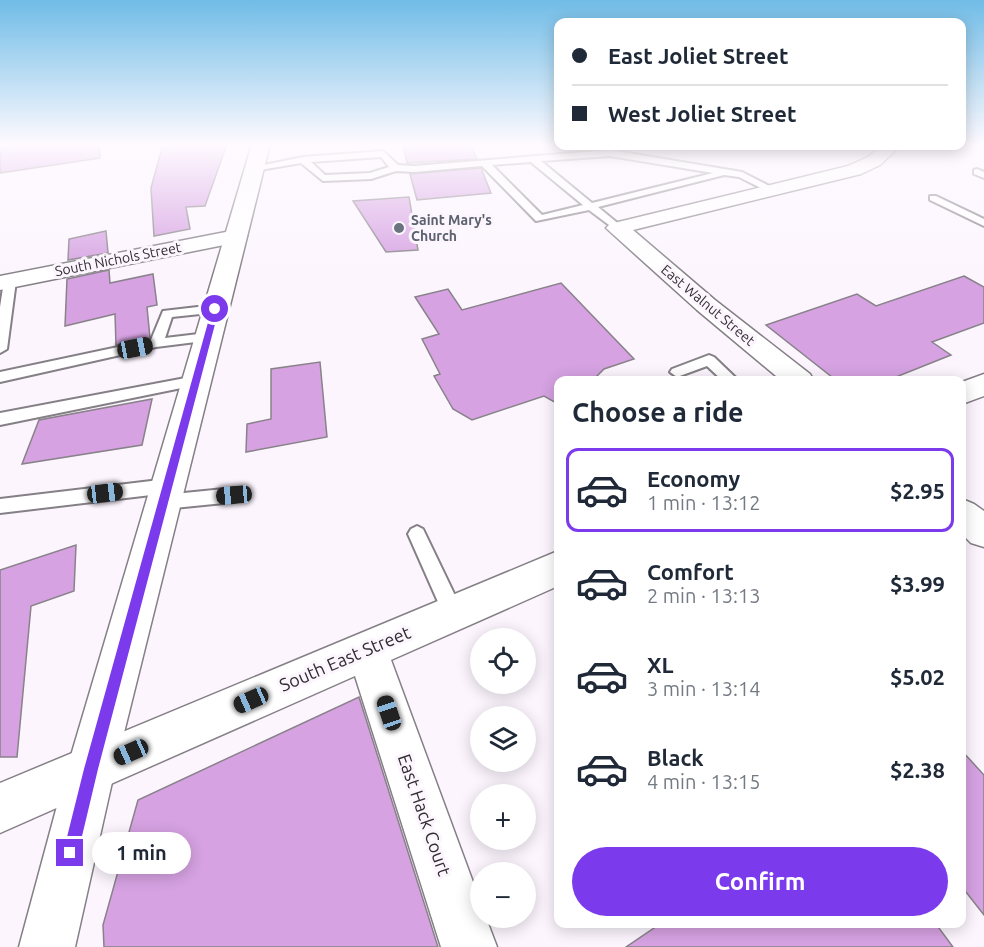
<!DOCTYPE html>
<html lang="en">
<head>
<meta charset="utf-8">
<style>
	body { margin:0; font-family:Ubuntu,sans-serif; background:#f6f6f7; color:#1f2937; height:100vh; display:flex; flex-direction:column; font-size:22px; white-space:nowrap }
	* { box-sizing:border-box; margin:0 }
	p { font-size:20px; color:#747a83 }
	.icon { flex:none; width:33px; height:33px; fill:none; stroke:currentColor; stroke-width:2; stroke-linecap:round; stroke-linejoin:round }
	.map { position:relative; flex:1; overflow:hidden }
	.details { position:absolute; left:554px; top:376px; width:412px; height:552px; display:flex; flex-direction:column; background:#fff; border-radius:12px; box-shadow:0 3px 15px #0003 }
	.details>* { flex:none }
	.top-card { position:absolute; left:554px; top:18px; width:412px; height:132px; border-radius:12px; box-shadow:0 3px 15px #0003; display:grid; align-content:center; height:132px; padding:0 18px; background:#fff }
	.fabs { position:absolute; left:470px; top:628px; display:grid; gap:12px }
	.fabs a { display:grid; place-items:center; width:66px; height:66px; border-radius:50%; background:#fff; box-shadow:0 3px 15px #0003; font-size:30px }
	.end { position:absolute; width:27px; height:27px; margin:-14px; border:8px solid #7c3aed; background:#fff; box-shadow:0 0 0 3px #fff }
	.from { border-radius:50% }
	.bubble { position:absolute; height:42px; border-radius:21px; background:#fff; box-shadow:0 3px 15px #0003; font-size:20px; font-weight:700; line-height:42px; text-align:center }
	.car { position:absolute; width:18px; height:36px; margin:-18px -9px; border-radius:8px; box-shadow:0 0 4px 2px #0007; background:linear-gradient(#222 24%,#8ab4d8 0 40%,#222 0 76%,#8ab4d8 0 86%,#222 0) }
	.top-card b { display:flex; align-items:center; gap:21px; height:57px; font-size:22px }
	.top-card b+b { border-top:2px solid #e0e1e3 }
	.top-card i { width:15px; height:15px; background:#1f2937 }
	ul { padding:0; list-style:none }
	li { display:flex; align-items:center; gap:18px; height:84px; margin:0 12px 9px; padding:0 6px; border:3px solid transparent; border-radius:12px }
	li div { flex:1 }
	li b { display:block; font-size:22px }
	li em { font-style:normal; font-weight:700 }
	li.selected { border-color:#7c3aed }
	li>.icon { width:54px; height:54px; stroke-width:1.5 }
	h2 { padding:0 18px; font-size:27px; line-height:72px }
	.action { display:flex; gap:12px; margin-top:auto; padding:12px 18px }
	.action a { flex:1; height:69px; border-radius:36px; background:#7c3aed; color:#fff; font-size:24px; font-weight:700; line-height:69px; text-align:center }
	.map>svg:first-child { display:block }
	.building { fill:#d6a2e2; stroke:#888289; stroke-width:1.5 }
	.lines { fill:none; stroke-linecap:round; stroke-linejoin:round }
	.service-casing { stroke:#857f86; stroke-width:4 }
	.minor-casing { stroke:#857f86; stroke-width:3 }
	.primary-casing { stroke:#857f86; stroke-width:3 }
	.service { fill:#fff; fill-rule:evenodd }
	.minor { fill:#fff; fill-rule:evenodd }
	.primary { fill:#fff; fill-rule:evenodd }
	.route { fill:#7c3aed }
	.worship-dot { fill:#6b7280; stroke:#fcf5fe; stroke-width:2 }
	.labels { text-anchor:middle; stroke-width:6; stroke-linejoin:round; paint-order:stroke }
	.far-worship-label { font-size:14px; font-weight:bold; fill:#5b616d; stroke:#fcf5fe; text-anchor:start }
	.far-street-label { font-size:14px; fill:#2f2d30; stroke:#fcf5fe }
	.near-street-label { font-size:18px; fill:#2f2d30; stroke:#fcf5fe }
</style>
</head>
<body>
<div class="map">
<svg width="984" height="947" viewBox="0 0 984 947">
	<rect width="100%" height="100%" fill="#fcf5fe"/>
	<!-- building -->
	<path class="building" d="M3,144H99L100,158L0,173V155Z
		M163,144H227L205,206L186,207L190,229L154,236L151,188Z
		M403,144H470L477,159L407,163Z
		M481,168L491,193L417,200L410,174Z
		M409,197L418,250L386,252L353,201Z
		M106,231L108,253L68,260L69,239Z
		M109,270L110,283L153,274L157,305L147,307L150,338L116,345L115,314L65,326L67,279Z
		M964,276L984,287V323L932,342L951,355L886,381H837L766,325L857,294L876,306Z
		M561,283L634,359L604,369L592,381H558V404L544,396L472,420L453,409L434,376L440,374L422,339L439,334L415,297L448,289L462,310Z
		M320,362L327,437L246,452L247,424L271,419V369Z
		M152,399L142,445L22,464L39,420Z
		M76,545L74,591L31,606L17,757H0V570Z
		M359,697L438,947H104L103,925L138,800Z
		M962,751L984,775V915L962,887Z
		M660,924H936L953,947H626Z"/>
	<g class="lines">
		<defs>
			<path id="service" d="M610,150L742,172L777,190L769,192L739,177L724,175L598,207L621,226L622,228L617,231L589,210L536,221L482,166L414,172L396,171L371,179L323,181L301,163L254,171L249,168L303,157L383,151L398,165L414,166ZM610,156L713,173L592,203L541,161ZM381,157L389,167L370,173L325,175L311,162ZM531,162L532,163L583,205L542,215L492,165Z
				M977,169L984,172V178L974,174V170Z
				M930,196H936L984,219V226L930,200Z
				M10,277L16,281L7,349L0,353V307L4,281Z
				M215,305L221,309L219,312L172,317L165,338L207,333L214,337L212,340L156,347L0,382V372L151,340L163,311Z
				M709,355L714,357L739,381H723L707,366L677,377L670,372L672,369Z
				M196,376L203,381L201,384L0,425V413Z
				M168,479L174,481L176,486L174,491L168,493L0,513V499Z
				M234,488L240,490L243,495L240,500L234,502L164,509L158,507L155,502L158,497L164,495Z
				M417,526L423,529L460,606L463,613L460,620L453,622L446,620L408,534L411,529Z"/>
			<path id="minor" d="M881,146H900L880,165L861,174L633,230L715,300L810,374L814,381H782L697,310L606,228L610,224L848,166L868,157Z
				M236,230L244,231L247,236L244,241L0,290V276Z
				M984,374V396L962,404V382Z
				M962,499L974,504L984,511V547L971,543L962,534Z
				M558,551V586L391,660L480,901V918H486L497,947H441L355,676L0,833V783Z"/>
			<path id="primary" d="M252,144H270L115,769L75,947H19L67,769Z"/>
		</defs>
		<!-- service casing -->
		<use href="#service" class="service-casing"/>
		<!-- minor casing -->
		<use href="#minor" class="minor-casing"/>
		<!-- primary casing -->
		<use href="#primary" class="primary-casing"/>
		<!-- service -->
		<use href="#service" class="service"/>
		<!-- minor -->
		<use href="#minor" class="minor"/>
		<!-- primary -->
		<use href="#primary" class="primary"/>
	</g>
	<!-- sky -->
	<linearGradient id="sky" x2="0" y2="1"><stop stop-color="#70bce7"/><stop offset="0.52" stop-color="#fefaff"/><stop offset="1" stop-color="#fefaff" stop-opacity="0"/></linearGradient>
	<rect width="984" height="277" fill="url(#sky)"/>
	<!-- route -->
	<path class="route" d="M212,308L219,309L98,769L78,853L76,858L70,860L65,858L63,853L84,769Z"/>
	<!-- markers -->
	<circle class="worship-dot" cx="399" cy="228" r="6"/>
	<g class="labels">
		<!-- far-worship labels -->
		<g class="far-worship-label">
			<text x="411" y="225">Saint Mary's<tspan x="411" dy="16">Church</tspan></text>
		</g>
		<!-- far-street labels -->
		<g class="far-street-label">
			<text transform="translate(118 259) rotate(-11)" y="5">South Nichols Street</text>
			<text transform="translate(708 305) rotate(40)" y="5">East Walnut Street</text>
		</g>
		<!-- near-street labels -->
		<g class="near-street-label">
			<text transform="translate(345 659) rotate(-23)" y="6">South East Street</text>
			<text transform="translate(424 815) rotate(71)" y="6">East Hack Court</text>
		</g>
	</g>
</svg>
<div class="fabs">
<a><svg class="icon" aria-label="locate" viewBox="0 0 24 24"><circle cx="12" cy="12" r="6"/><path d="M12 2v4M12 18v4M2 12h4M18 12h4"/></svg></a>
<a><svg class="icon" aria-label="layers" viewBox="0 0 24 24"><path d="M12 4l9 5-9 5-9-5zM3 14l9 5 9-5"/></svg></a>
<a>+</a>
<a>−</a>
</div>
<i class="end from" style="left:215px;top:309px"></i>
<i class="end" style="left:70px;top:853px"></i>
<div class="bubble" style="left:92px;top:832px;width:99px">1 min</div>
<i class="car" style="left:135px;top:348px;rotate:79deg"></i>
<i class="car" style="left:105px;top:493px;rotate:83deg"></i>
<i class="car" style="left:234px;top:495px;rotate:265deg"></i>
<i class="car" style="left:251px;top:700px;rotate:246deg"></i>
<i class="car" style="left:389px;top:713px;rotate:341deg"></i>
<i class="car" style="left:131px;top:752px;rotate:246deg"></i>
<div class="top-card">
<b><i class="from"></i>East Joliet Street</b>
<b><i></i>West Joliet Street</b>
</div>
<section class="details">
<h2>Choose a ride</h2>
<ul>
<li class="selected"><svg class="icon" aria-label="car" viewBox="0 0 24 24"><path d="M5 17H2v-5l4-1 3-4h7l3 4 3 1v5h-3M9 17h6M6 11h13"/><circle cx="7" cy="17" r="2"/><circle cx="17" cy="17" r="2"/></svg><div><b>Economy</b><p>1 min · 13:12</p></div><em>$2.95</em></li>
<li><svg class="icon" aria-label="car" viewBox="0 0 24 24"><path d="M5 17H2v-5l4-1 3-4h7l3 4 3 1v5h-3M9 17h6M6 11h13"/><circle cx="7" cy="17" r="2"/><circle cx="17" cy="17" r="2"/></svg><div><b>Comfort</b><p>2 min · 13:13</p></div><em>$3.99</em></li>
<li><svg class="icon" aria-label="car" viewBox="0 0 24 24"><path d="M5 17H2v-5l4-1 3-4h7l3 4 3 1v5h-3M9 17h6M6 11h13"/><circle cx="7" cy="17" r="2"/><circle cx="17" cy="17" r="2"/></svg><div><b>XL</b><p>3 min · 13:14</p></div><em>$5.02</em></li>
<li><svg class="icon" aria-label="car" viewBox="0 0 24 24"><path d="M5 17H2v-5l4-1 3-4h7l3 4 3 1v5h-3M9 17h6M6 11h13"/><circle cx="7" cy="17" r="2"/><circle cx="17" cy="17" r="2"/></svg><div><b>Black</b><p>4 min · 13:15</p></div><em>$2.38</em></li>
</ul>
<div class="action"><a>Confirm</a></div>
</section>
</div>
</body>
</html>
